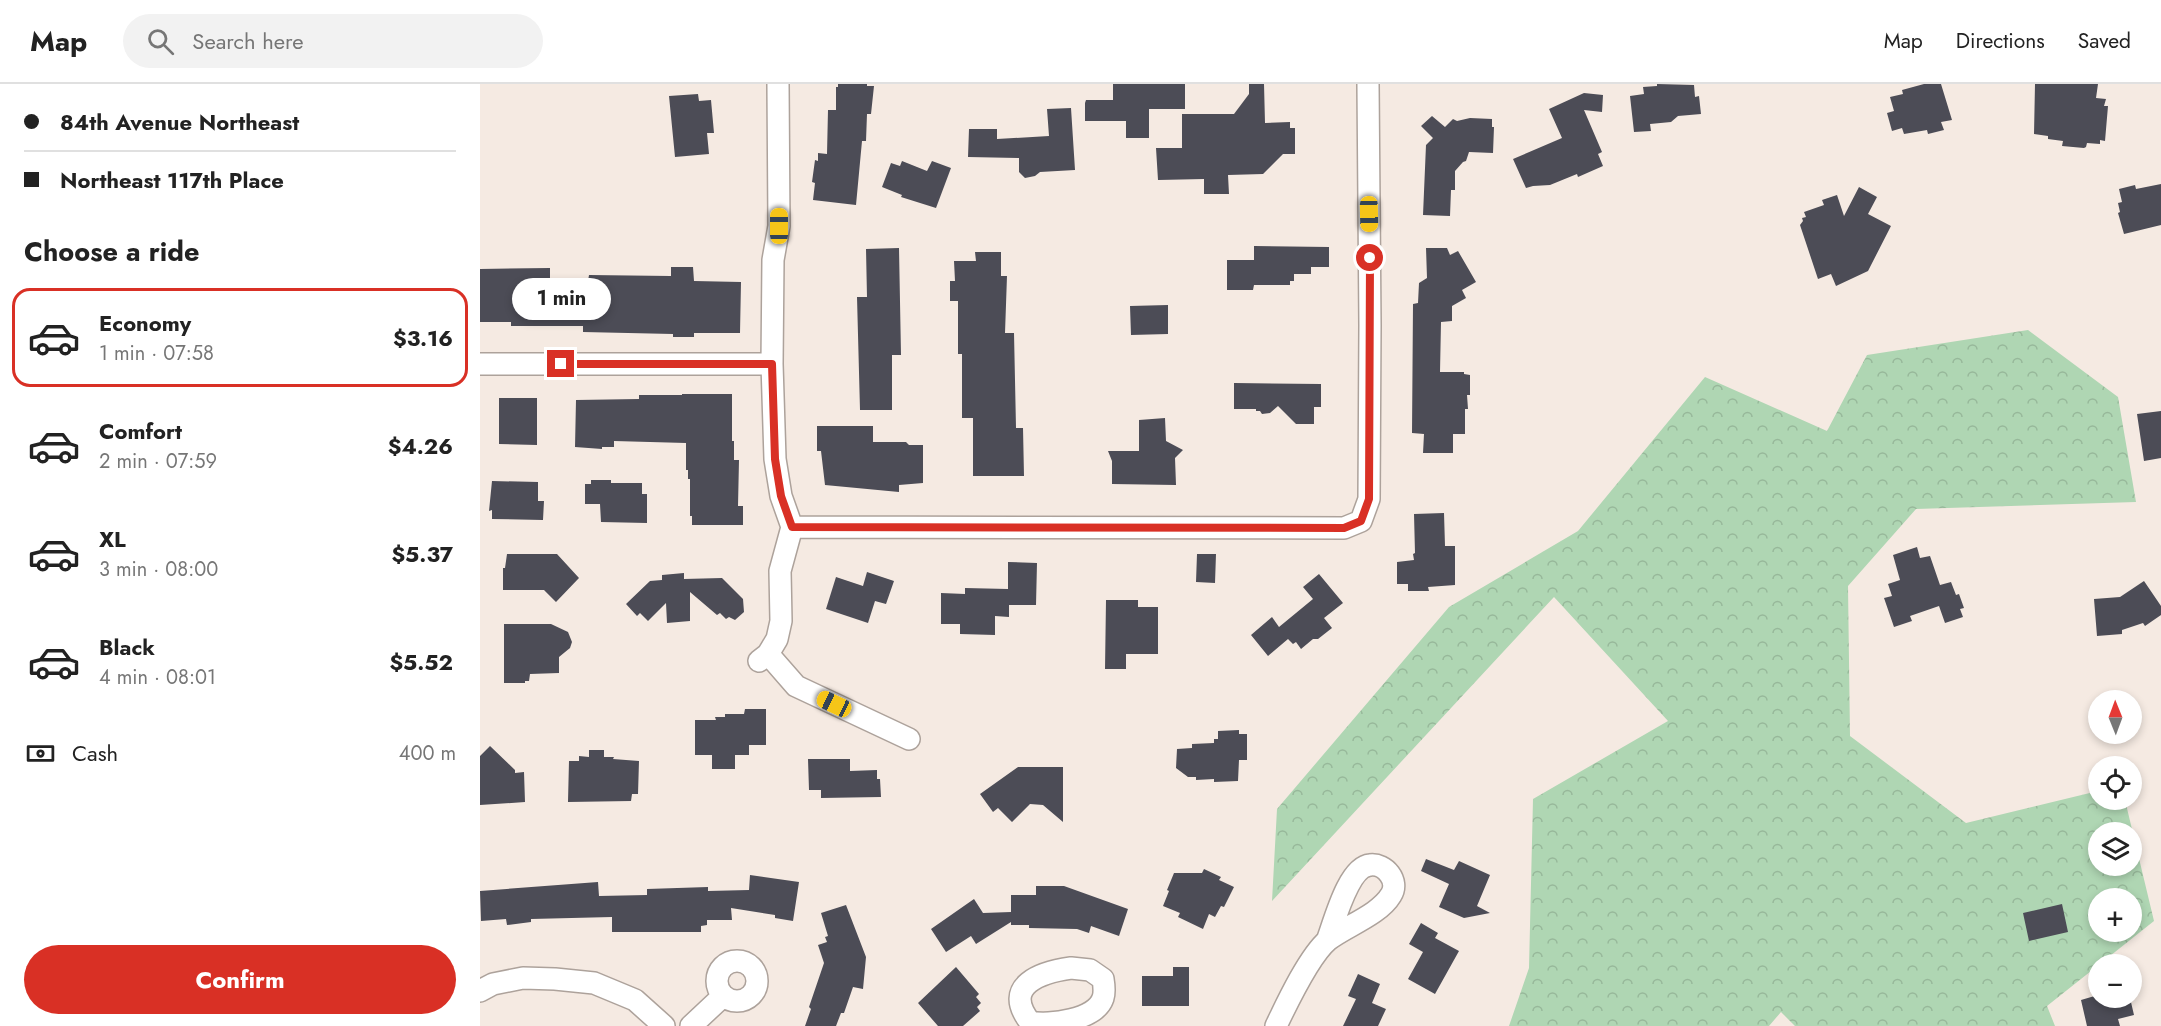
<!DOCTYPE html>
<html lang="en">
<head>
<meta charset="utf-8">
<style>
	body { margin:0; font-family:Jost,sans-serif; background:#f2f2f2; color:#222; height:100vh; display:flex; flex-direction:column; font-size:22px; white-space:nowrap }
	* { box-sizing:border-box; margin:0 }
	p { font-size:20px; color:#767676 }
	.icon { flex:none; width:33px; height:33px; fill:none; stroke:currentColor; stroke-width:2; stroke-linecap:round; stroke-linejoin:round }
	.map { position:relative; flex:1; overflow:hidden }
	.side { display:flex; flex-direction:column; background:#fff; width:480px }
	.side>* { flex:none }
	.guide { display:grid; align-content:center; height:132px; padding:0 24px; background:#fff }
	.needle { width:39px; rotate:359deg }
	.buttons { position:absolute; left:1608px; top:606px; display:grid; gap:12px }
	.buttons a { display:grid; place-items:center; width:54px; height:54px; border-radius:50%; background:#fff; box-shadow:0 3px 9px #0003; font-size:30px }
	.end { position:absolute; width:27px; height:27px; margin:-14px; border:8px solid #d93025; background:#fff; box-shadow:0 0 0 3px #fff }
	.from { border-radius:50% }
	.bubble { position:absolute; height:42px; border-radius:21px; background:#fff; box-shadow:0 3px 9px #0003; font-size:20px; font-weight:700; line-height:42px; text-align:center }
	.car { position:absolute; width:18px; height:36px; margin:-18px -9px; border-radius:8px; box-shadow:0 0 4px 2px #0007; background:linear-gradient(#f5c518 24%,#345 0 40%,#f5c518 0 76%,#345 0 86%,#f5c518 0) }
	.guide b { display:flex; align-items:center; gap:21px; height:57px; font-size:22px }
	.guide b+b { border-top:2px solid #e0e0e0 }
	.guide i { width:15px; height:15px; background:#222 }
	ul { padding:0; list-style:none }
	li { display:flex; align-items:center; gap:18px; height:99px; margin:0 12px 9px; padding:0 12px; border:3px solid transparent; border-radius:18px }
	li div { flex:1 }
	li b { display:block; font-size:22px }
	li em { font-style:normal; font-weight:700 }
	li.selected { border-color:#d93025 }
	li>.icon { width:54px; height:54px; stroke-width:1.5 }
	h2 { padding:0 24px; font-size:27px; line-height:72px }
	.pay { display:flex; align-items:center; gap:15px; height:66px; padding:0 24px; font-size:22px }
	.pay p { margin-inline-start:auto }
	.action { display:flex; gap:12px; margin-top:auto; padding:12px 24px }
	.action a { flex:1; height:69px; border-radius:36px; background:#d93025; color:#fff; font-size:24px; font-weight:700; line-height:69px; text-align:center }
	header { display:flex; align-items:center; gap:36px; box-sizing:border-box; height:84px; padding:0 30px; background:#fff; border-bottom:2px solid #e0e0e0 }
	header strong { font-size:28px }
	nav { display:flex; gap:33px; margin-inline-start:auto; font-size:21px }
	.search { width:420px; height:54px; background:#f2f2f2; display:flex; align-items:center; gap:15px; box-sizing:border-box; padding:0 21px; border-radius:33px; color:#767676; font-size:22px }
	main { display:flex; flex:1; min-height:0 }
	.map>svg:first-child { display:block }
	.forest { fill:url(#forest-crowns); fill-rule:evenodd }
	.building { fill:#4c4c56 }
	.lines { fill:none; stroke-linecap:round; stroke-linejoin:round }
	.street-casing { stroke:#ada29b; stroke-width:24 }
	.street { stroke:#fff; stroke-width:21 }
	.route { stroke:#d93025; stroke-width:8 }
</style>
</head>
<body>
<header>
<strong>Map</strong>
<div class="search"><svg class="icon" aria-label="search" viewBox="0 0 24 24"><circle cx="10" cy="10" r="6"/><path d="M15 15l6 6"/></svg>Search here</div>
<nav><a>Map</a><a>Directions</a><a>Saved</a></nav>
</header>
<main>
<section class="side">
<div class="guide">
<b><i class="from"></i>84th Avenue Northeast</b>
<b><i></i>Northeast 117th Place</b>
</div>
<h2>Choose a ride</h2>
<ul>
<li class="selected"><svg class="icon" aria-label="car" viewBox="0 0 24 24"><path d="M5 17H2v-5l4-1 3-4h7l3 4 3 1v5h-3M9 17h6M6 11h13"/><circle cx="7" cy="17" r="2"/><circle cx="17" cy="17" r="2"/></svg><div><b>Economy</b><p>1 min · 07:58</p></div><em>$3.16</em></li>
<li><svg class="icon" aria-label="car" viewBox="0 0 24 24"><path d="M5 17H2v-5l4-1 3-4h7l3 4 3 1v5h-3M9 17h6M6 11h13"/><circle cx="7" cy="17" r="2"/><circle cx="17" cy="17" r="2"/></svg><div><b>Comfort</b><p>2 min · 07:59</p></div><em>$4.26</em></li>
<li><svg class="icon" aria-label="car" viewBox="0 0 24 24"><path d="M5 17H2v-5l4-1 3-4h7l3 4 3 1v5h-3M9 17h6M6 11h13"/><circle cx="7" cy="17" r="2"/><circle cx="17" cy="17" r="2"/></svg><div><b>XL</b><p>3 min · 08:00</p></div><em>$5.37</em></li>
<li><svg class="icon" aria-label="car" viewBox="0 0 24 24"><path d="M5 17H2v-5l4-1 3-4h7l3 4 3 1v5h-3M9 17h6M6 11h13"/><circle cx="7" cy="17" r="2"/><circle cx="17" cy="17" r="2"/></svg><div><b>Black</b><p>4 min · 08:01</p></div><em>$5.52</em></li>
</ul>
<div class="pay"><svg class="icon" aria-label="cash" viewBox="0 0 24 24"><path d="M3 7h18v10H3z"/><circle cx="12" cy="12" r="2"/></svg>Cash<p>400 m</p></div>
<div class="action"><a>Confirm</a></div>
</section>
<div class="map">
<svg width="1681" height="942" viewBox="0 0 1681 942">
	<defs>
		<pattern id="forest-crowns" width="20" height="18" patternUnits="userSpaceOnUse" patternTransform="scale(1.5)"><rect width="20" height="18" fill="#afd6b3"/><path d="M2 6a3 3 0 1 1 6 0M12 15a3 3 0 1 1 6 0" fill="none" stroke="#97b89a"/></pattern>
	</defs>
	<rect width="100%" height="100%" fill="#f5eae2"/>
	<!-- forest -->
	<path class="forest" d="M1548,246L1638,313L1656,418L1436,425L1368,502L1370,652L1486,739L1618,707V716H1645L1674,837L1567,922L1575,942H1315L1301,928L1289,942H1029L1049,884L1053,715L1188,637L1074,513L792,817L797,725L969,523L1098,447L1225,293L1347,347L1387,271ZM1618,748H1652V782H1618ZM1618,814H1652V848H1618Z"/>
	<!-- building -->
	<path class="building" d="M358,0H387V2H394L391,30H387L386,57H382L376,121L333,116L335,99L332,98L335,76L338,77V69L347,70L348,26H356V3H358Z
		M633,0H705V25H669V54H646V37H605V19L606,16H633Z
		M769,0H784L785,39L810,38V44H815V70H803L783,90L748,91L749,110H724V95L678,96L676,64H702V30H754L769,10Z
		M1177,0L1214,1L1215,13L1219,12L1221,30L1198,32L1191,38L1170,40L1171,47L1154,48L1150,12L1164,10L1163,3L1177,2Z
		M1444,0H1461L1472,36L1461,38L1464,46L1448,50L1447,46L1424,50L1422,44L1412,47L1407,29L1414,27L1410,13L1423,10L1422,6Z
		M1555,0H1618L1616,14L1626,15L1624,22H1628L1625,57L1620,56V60L1607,59L1606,63L1604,64L1582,62L1583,57L1568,55V52L1554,50Z
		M1104,9L1123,11L1122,28L1104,26L1122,68L1118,70L1123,82L1098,93L1097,90L1070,101L1053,102L1046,104L1033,75L1082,54L1069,25Z
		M218,10L219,17L231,16L234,49H227L229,70L195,73L189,12Z
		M591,24L595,86L560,88L555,92L545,94L539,88V74L488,73L489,45H517V55L569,52L567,25Z
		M952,32L965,43L973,35L977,37L990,34L1012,35V43H1014L1013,69L989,68L986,77L983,78L975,87V106H971L970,132L943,131L946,61L953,54L941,42Z
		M422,77L447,87L452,77L471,84L456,124L421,113L422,111L402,103L411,79L420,82Z
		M1681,100V141L1644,150L1638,129L1640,128L1638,119L1642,118L1639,105L1655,101L1656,105Z
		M1379,103L1397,113L1388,130L1411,142L1388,187L1356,202L1351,190L1338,195L1320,141L1323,137L1322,134L1326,133L1324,128L1344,121L1342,116L1357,111L1364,132Z
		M774,162L849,163V183H831V190H814V197H810V201H774L773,206H747V176H774Z
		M419,164L421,271H412V326H380L377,213H387L386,165Z
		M946,164H967L970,171L978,167L996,198L982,206L986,214L972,222V237L961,238L960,288H984V290L990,291V311H987L988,325H985V350H973V369H943L944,350L932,349L933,220L938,219L939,199L947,194Z
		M495,168H521V192H527L525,249H534L536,344H543L544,392H493V334H482V270H478V217H470V197H475L474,177H496Z
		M191,183H213L214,197L261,198L260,249H214V253H193V250L103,248V242H31V238H0V185L70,184V198L108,197L109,191L191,192Z
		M688,221V250L651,251L650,222Z
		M754,299L841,300V323H834V340H816L798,322L790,329L782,330L780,327H776V325H754Z
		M202,310H252V357H254V376H259L258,422H263V441H212V432H210V395H208V386H206V359L134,357V363H122V365L95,363L96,316L159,315V311H202Z
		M19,314H57V361L19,360Z
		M1681,327V374L1664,377L1657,330Z
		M685,334L686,357L703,366L695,374L696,401L632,400V377L628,367H659V336Z
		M337,342H393V358H426L429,361H443V399L419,401V408L345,401L341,367H337Z
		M111,396H131V399H162V410H167V439L121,438L120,420H105V400H111Z
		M12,397L58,398V417H64L63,436L12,435V426L9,427Z
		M964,429L965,462H975V501L948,503L949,507H928V500H917V478L934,476L933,470L935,469L934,430Z
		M1437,463L1440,474L1450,472L1460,501L1471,498L1476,511L1479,510L1484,524L1480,525L1483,533L1465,539L1459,522L1430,532L1432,537L1414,543L1404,514L1412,512L1408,500L1420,496L1413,471Z
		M27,470H77L99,494L76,518L64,506H23V484H25Z
		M717,470H736L735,499L716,498Z
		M528,478L557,479L556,521H529V533L515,532V551L480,550V540H461V509L485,510V504L528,505Z
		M387,488L414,497L406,520L395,517L388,539L346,525L356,493L383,502Z
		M204,489V495L242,494L263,515L264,528L255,536L249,533L246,535L240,529L237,531L210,508V537L187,539L186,519L168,537L160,529L157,532L146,520L170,497L182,496V491Z
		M839,490L863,519L844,534L852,544L838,555H833L821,565L816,558L813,560L808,555L788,572L771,551L792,533L799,543L833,515L823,503Z
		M1664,497L1681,522V531L1665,542L1663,539L1642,546V550L1617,552L1614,515L1640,513Z
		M626,516H658V523H678V570H646V585H625Z
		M24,540H71L88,548L92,558L90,564L79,573V589L50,590L49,597H45V599H24Z
		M265,625H286V661H269V671H255V685H232V671H215V636H236L235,633H245V630H264Z
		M759,646V650H767V676H759L758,697L734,698V695L716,696V693H708L696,684L697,665L712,664V660L734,659V655H738V647Z
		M10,662L35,686V689L44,688L45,718L0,721V672Z
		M109,666H124V673H134L133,675L159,677L158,710H152L151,717L88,718L89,677H99V672L109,673Z
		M328,675H370V687L397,686V695H400L401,713L341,714V706H329Z
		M538,683H583V738L563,721L550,720L532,738L518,724L513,728L500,710Z
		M946,775L974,786L979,777L1010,791L997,822L1010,829L984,834L959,823L969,800L941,787Z
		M724,785L741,793L739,796L754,803L744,823L741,822L735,833L729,830L723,845L698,833L700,829L683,822L689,807L687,806L694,789H722Z
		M270,791L319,798L313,837L295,834V831L251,824L252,836H227V841L221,842V848H132V833L51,835V838L27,841L26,835L1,837L0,807L118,798L119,812L167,811V805L228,803V807L269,806Z
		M556,802H584L648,825L639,852L611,842L609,849L597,845L549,844V841H531V838L496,860L491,852L466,868L451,845L494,815L503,829L531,828V811H556Z
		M1582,820L1588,848L1549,857L1543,829Z
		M366,821L386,873L383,905L373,903L364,929H361L356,942H325L331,925L329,923L344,879L338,861L347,858L345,853L348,852L341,829Z
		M941,839L958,849L955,854L979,867L955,910L928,895L943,868L929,860Z
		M476,883L499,910L496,913L501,919L497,923L500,927L483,942H458L438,919Z
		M693,883H709V922H662V892H693Z
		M878,890L900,900L892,919L906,925L898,942H863L876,915L868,912Z
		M1618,911V914H1650L1654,931L1638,935L1640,942H1607L1601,916Z"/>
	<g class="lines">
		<defs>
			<path id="street" d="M0,280H292
				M312,443L864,444L881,437L889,415L890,241L888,0
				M288,570L316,602L429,655
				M279,577L288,570L297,555L301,537L300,487L312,443L301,412L295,375L292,280L293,176L299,142L298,0
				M237 897a20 20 0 1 1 40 0a20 20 0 1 1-40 0Z
				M591,884L610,886L623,895C624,901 625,908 623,914C616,936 569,942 550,938C521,901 562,888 591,884Z
				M0,907L13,900L43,894L75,895L114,899L155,916L184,942
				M211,942L243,912
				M796,942C807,919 829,872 848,856C866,842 899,831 911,811C920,797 905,779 890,781C868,783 854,839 847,857"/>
		</defs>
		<!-- street casing -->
		<use href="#street" class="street-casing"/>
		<!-- street -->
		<use href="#street" class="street"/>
	</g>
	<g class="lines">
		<!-- route -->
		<path class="route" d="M81,280H292L295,375L301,412L312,443L864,444L881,437L889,415L890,174"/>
	</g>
</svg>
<div class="buttons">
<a><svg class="needle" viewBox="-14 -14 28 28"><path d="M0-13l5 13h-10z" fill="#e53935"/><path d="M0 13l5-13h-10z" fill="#767676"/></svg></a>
<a><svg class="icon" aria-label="locate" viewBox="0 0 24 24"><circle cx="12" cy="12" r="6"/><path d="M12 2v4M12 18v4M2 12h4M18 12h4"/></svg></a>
<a><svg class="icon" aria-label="layers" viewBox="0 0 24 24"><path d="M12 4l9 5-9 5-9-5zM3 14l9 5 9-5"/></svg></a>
<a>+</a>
<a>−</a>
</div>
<i class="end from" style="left:890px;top:174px"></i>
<i class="end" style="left:81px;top:280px"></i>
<div class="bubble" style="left:32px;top:194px;width:99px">1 min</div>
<i class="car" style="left:889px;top:130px;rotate:179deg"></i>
<i class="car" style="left:299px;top:142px;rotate:0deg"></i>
<i class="car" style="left:354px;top:620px;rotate:295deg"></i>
</div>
</main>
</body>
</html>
